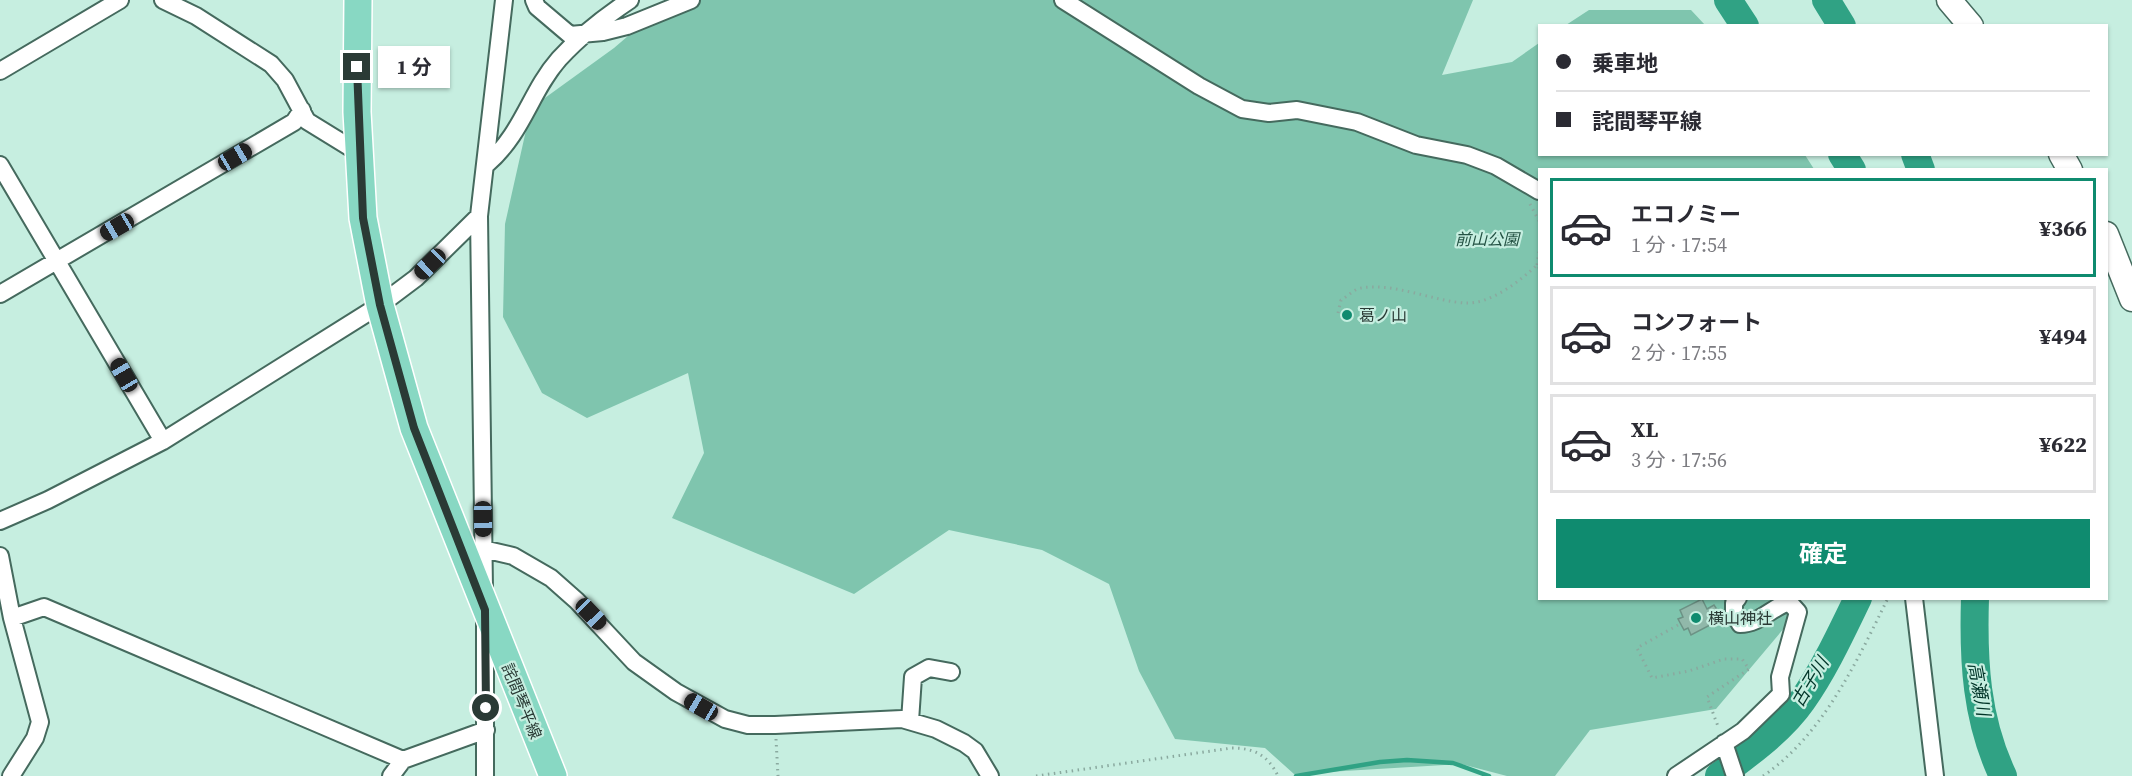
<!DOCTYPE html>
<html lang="ja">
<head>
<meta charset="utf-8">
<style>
	body { margin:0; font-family:"Source Serif 4","Noto Sans JP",serif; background:#f2f2f3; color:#2b2b33; height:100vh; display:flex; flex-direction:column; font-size:22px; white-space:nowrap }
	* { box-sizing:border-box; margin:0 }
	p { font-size:20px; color:#7c7c81 }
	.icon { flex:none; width:33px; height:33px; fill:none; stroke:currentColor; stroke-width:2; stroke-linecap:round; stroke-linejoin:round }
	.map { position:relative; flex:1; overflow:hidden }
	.sheet { position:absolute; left:1538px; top:168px; width:570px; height:432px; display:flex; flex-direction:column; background:#fff; border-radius:0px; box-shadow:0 2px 4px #0004 }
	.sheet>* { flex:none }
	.top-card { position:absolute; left:1538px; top:24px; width:570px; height:132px; border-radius:0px; box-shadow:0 2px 4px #0004; display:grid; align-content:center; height:132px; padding:0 18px; background:#fff }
	.end { position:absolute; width:27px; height:27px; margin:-14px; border:8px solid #2a3a35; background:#fff; box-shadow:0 0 0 3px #fff }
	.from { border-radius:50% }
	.bubble { position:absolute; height:42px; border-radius:0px; background:#fff; box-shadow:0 2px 4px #0004; font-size:20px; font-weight:700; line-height:42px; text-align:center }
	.car { position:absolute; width:18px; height:36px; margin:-18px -9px; border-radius:8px; box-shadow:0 0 4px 2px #0007; background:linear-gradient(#222 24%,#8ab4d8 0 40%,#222 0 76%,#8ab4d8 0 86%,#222 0) }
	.top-card b { display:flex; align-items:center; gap:21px; height:57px; font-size:22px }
	.top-card b+b { border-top:2px solid #e1e1e2 }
	.top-card i { width:15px; height:15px; background:#2b2b33 }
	ul { padding:10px 0 0; list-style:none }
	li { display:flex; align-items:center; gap:18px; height:99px; margin:0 12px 9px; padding:0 6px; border:3px solid #e1e1e2; border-radius:0px }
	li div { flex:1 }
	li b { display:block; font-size:22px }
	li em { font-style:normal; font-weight:700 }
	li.selected { border-color:#0f8b6f }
	li>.icon { width:54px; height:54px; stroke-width:1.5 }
	.button { display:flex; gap:12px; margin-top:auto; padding:12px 18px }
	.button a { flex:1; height:69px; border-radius:0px; background:#0f8b6f; color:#fff; font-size:24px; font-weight:700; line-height:69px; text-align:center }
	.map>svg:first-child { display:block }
	.green { fill:#7fc5ae }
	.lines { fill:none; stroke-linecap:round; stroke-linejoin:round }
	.stream { stroke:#30a284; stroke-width:4.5 }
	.river { stroke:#30a284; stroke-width:28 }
	.building { fill:#91b8aa; stroke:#6c9285; stroke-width:1.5 }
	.minor-casing { stroke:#456a5e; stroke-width:20 }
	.secondary-casing { stroke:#456a5e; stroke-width:27 }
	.primary-casing { stroke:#fff; stroke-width:30 }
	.path { stroke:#8aa99f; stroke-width:3; stroke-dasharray:1.5 4.5; stroke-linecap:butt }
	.minor { stroke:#fff; stroke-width:16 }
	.secondary { stroke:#fff; stroke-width:24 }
	.primary { stroke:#88d8c3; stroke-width:27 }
	.route { stroke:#2a3a35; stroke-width:8 }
	.poi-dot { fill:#0f8b6f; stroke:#c6eee0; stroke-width:2 }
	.labels { text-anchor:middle; stroke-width:4.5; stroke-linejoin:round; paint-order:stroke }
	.park-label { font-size:16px; font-style:italic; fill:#245244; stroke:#c6eee0 }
	.poi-label { font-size:16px; fill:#2a3a35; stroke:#c6eee0; text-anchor:start }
	.street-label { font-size:16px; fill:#2a3a35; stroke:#c6eee0 }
	.water-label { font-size:18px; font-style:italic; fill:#013428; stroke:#c6eee0 }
</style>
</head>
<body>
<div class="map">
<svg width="2132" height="776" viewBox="0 0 2132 776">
	<rect width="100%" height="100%" fill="#c6eee0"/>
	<!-- green -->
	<path class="green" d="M670,0H1473L1442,75L1512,62L1539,43V154L1805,155L1814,169L1539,170V598L1799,599L1785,627L1716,709L1590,730L1555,776H1507L1461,764L1294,774L1265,748L1175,739L1139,671L1109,584L1042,550L949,530L854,594L672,518L704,453L688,373L587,418L542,393L503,317L505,224L531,108L614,48Z
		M1589,10H1691L1705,25H1566Z"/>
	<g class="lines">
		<!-- stream -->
		<path class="stream" d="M1296,776L1380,762L1407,760L1453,763L1489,776"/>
		<!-- river -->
		<path class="river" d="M1728,0L1745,26
			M1826,0L1842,26
			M1842,154L1852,170
			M1915,154L1921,170
			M1975,598C1973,661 1976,719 2003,776
			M1719,776C1748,754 1781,731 1802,701C1824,670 1841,633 1858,598"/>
	</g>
	<!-- building -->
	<path class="building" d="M1702,599L1707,609L1714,605L1718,611L1709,615L1714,623L1691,635L1688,628L1684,630L1678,619L1683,617L1680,610Z"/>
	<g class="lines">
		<defs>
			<path id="minor" d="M163,0L196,16L271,64L285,80L307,121L359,153
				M534,0L537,7L570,35L603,32L627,26L691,0
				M1063,0L1199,86L1242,109L1269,113L1297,110L1357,122L1416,145L1467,155L1496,166L1539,191
				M0,71L120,0
				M487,164C523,133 530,92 559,59C579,37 606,16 630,0
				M0,165L163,441
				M0,294L294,122L302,110
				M0,521L48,500L163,441L380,305L416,278L479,216
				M483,549L513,556L551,578L577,601L634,662L676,692L725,719L748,725H775L902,719L936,729L964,743L975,751L990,776
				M0,556L12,618L40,722L35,738L11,776
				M484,589L479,216L504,0
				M1914,598L1935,776
				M12,618L44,607L403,760
				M485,621V776
				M910,721L913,677L929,668L951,672
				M1724,743L1735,776
				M391,776L403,760L486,730
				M1676,776L1743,731L1781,694L1780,677L1798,612L1789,602C1771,608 1759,624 1740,624L1734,613V603L1738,598"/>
			<path id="secondary" d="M1949,0L1971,26
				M2061,154L2070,170
				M2106,234L2132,299"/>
			<path id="primary" d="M358,0L357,112L363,218L380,305L414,428L553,776"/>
		</defs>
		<!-- minor casing -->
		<use href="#minor" class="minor-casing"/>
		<!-- secondary casing -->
		<use href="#secondary" class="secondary-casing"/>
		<!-- primary casing -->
		<use href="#primary" class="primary-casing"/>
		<!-- path -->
		<path class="path" d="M1530,204L1539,221
			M1537,265L1539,251
			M1338,313L1341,300C1347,297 1354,289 1361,288C1393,282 1436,302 1466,303C1491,304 1520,281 1537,265L1539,268
			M1678,625L1637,648L1652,678L1689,671L1724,659H1742L1749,669L1707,697L1719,729
			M776,739L778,776
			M1036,776L1232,748C1254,748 1268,755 1278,776
			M1763,776C1823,735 1857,661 1888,598"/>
		<!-- minor -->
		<use href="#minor" class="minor"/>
		<!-- secondary -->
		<use href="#secondary" class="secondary"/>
		<!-- primary -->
		<use href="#primary" class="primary"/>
	</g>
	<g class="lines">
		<!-- route -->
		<path class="route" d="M357,67L363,218L380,305L414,428L485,610L486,708"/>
	</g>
	<!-- markers -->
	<g class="poi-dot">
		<circle cx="1347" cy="315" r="6"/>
		<circle cx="1696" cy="618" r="6"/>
	</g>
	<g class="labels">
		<!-- park labels -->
		<g class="park-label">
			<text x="1487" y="245">前山公園</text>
		</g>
		<!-- poi labels -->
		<g class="poi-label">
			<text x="1359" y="321">葛ノ山</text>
			<text x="1708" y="624">横山神社</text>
		</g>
		<!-- street labels -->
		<g class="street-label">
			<text transform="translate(522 701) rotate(68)" y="6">詫間琴平線</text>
		</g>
		<!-- water labels -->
		<g class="water-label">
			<text transform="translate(1810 682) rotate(-59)" y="6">古子川</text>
			<text transform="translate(1979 689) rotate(80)" y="6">高瀬川</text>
		</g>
	</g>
</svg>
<i class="end from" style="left:486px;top:708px"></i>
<i class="end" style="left:357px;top:67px"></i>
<div class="bubble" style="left:378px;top:46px;width:72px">1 分</div>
<i class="car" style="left:235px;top:157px;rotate:60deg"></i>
<i class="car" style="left:117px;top:227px;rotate:240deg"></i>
<i class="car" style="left:430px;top:264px;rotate:226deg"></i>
<i class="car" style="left:124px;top:375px;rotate:330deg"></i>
<i class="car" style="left:483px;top:519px;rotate:179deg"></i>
<i class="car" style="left:591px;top:614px;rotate:136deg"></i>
<i class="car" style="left:701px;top:707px;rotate:300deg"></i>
<div class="top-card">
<b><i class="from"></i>乗車地</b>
<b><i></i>詫間琴平線</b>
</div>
<section class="sheet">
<ul>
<li class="selected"><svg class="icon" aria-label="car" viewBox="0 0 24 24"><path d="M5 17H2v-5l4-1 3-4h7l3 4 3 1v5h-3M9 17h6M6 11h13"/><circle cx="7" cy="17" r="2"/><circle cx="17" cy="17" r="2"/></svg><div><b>エコノミー</b><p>1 分 · 17:54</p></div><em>¥366</em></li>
<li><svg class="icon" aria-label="car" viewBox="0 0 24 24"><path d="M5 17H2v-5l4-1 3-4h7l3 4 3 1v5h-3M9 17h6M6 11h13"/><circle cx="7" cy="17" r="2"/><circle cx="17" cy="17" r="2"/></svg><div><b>コンフォート</b><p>2 分 · 17:55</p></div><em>¥494</em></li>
<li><svg class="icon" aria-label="car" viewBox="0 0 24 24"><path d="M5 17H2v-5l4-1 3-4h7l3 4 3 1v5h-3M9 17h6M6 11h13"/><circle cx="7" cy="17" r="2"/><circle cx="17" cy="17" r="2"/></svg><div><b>XL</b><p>3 分 · 17:56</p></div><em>¥622</em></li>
</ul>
<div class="button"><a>確定</a></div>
</section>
</div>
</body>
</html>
